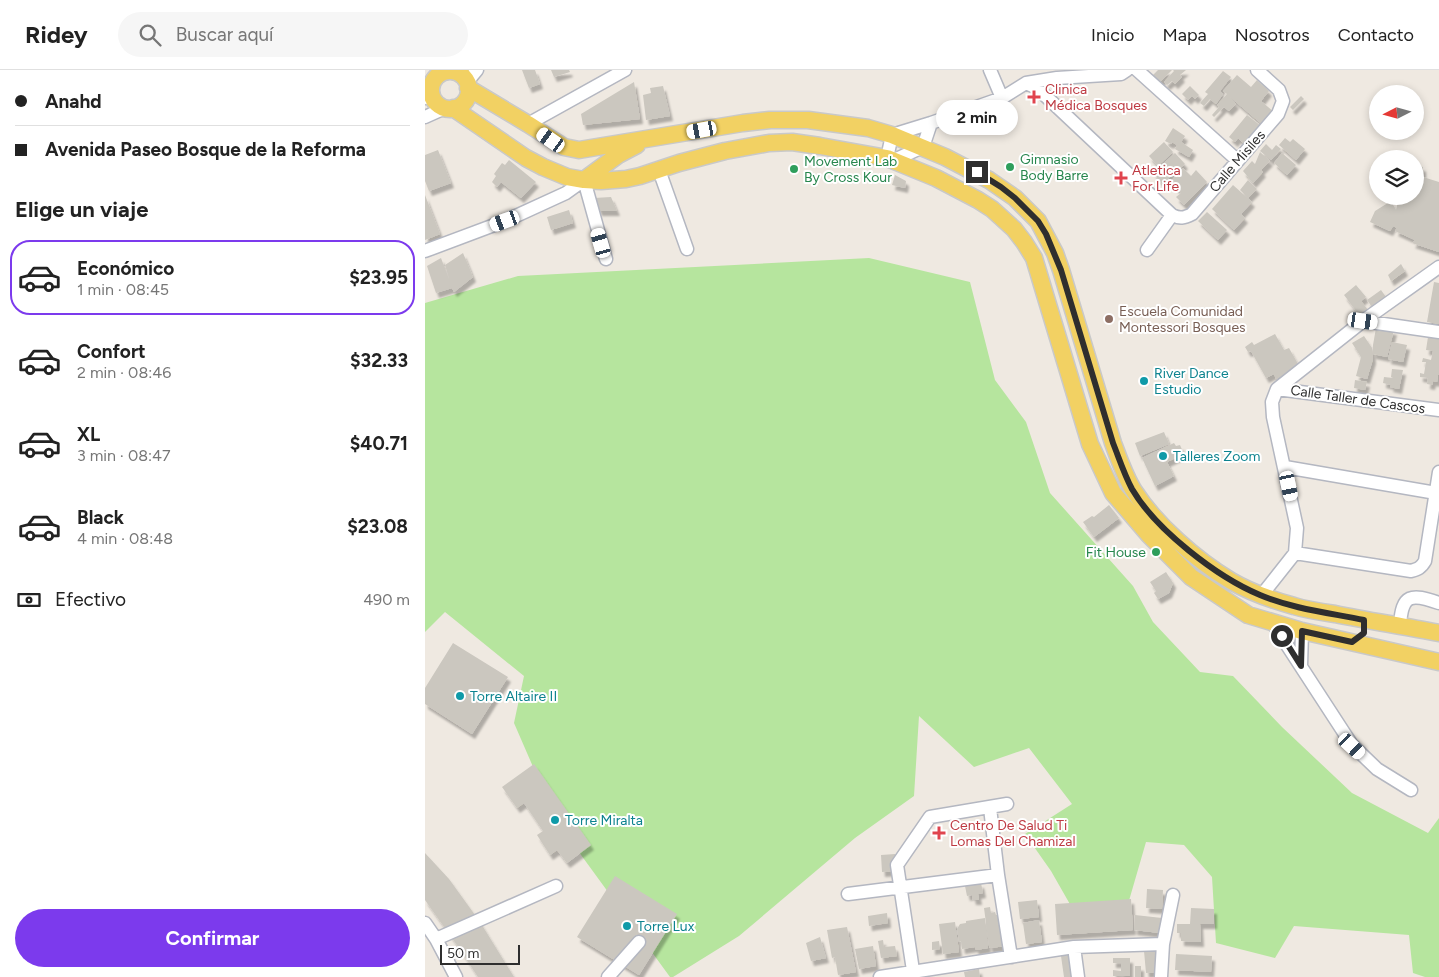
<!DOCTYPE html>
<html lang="es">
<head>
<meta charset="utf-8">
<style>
	body { margin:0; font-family:Figtree,sans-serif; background:#f6f6f6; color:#222; height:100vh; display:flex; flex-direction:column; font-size:19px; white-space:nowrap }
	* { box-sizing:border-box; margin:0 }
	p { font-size:16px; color:#767676 }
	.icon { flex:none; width:28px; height:28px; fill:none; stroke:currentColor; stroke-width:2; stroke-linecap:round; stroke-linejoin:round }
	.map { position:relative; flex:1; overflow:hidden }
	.details { display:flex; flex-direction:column; background:#fff; width:425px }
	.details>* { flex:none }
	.banner { display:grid; align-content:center; height:110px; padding:0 15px; background:#fff }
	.needle { width:32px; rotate:264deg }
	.buttons { position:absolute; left:944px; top:15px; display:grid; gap:10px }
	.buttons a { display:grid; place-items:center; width:55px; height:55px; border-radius:50%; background:#fff; box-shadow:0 2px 8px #0003; font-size:25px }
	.scale { position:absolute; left:15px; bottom:12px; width:80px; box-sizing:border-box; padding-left:5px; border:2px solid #2e2e2e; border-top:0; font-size:14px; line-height:18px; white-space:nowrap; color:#2e2e2e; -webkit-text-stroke:4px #fff; paint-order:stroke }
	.end { position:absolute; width:22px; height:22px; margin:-11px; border:6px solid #2e2e2e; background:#fff; box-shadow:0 0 0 2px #fff }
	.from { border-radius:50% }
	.bubble { position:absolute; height:35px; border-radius:18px; background:#fff; box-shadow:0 2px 8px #0003; font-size:16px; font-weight:700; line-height:35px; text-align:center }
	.car { position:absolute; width:15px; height:30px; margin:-15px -8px; border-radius:6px; box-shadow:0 0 4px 1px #0007; background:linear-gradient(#fff 24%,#345 0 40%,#fff 0 76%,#345 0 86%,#fff 0) }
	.banner b { display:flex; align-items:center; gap:18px; height:48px; font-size:19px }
	.banner b+b { border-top:1px solid #e0e0e0 }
	.banner i { width:12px; height:12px; background:#222 }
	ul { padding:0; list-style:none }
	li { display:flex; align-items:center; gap:15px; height:75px; margin:0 10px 8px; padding:0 5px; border:2px solid transparent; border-radius:20px }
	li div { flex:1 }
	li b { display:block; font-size:19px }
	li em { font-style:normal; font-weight:700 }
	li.current { border-color:#7c3aed }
	li>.icon { width:45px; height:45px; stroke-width:1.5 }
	h2 { padding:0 15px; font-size:22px; line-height:60px }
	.pay { display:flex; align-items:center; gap:12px; height:55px; padding:0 15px; font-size:19px }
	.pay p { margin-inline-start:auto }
	.primary-button { display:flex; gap:10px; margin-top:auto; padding:10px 15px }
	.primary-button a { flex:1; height:58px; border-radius:30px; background:#7c3aed; color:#fff; font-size:20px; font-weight:700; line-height:58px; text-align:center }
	header { display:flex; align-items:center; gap:30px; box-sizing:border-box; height:70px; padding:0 25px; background:#fff; border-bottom:1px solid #e0e0e0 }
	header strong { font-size:24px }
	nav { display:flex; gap:28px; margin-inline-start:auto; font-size:18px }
	.search { width:350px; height:45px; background:#f6f6f6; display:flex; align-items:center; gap:12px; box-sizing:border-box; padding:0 18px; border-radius:28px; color:#767676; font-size:19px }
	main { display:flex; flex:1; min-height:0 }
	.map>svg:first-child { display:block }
	.green { fill:#b6e59e }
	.building { fill:#cbc7bf; filter:url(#shadow) }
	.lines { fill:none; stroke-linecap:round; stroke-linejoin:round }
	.minor-casing { stroke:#b4b7c1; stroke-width:15 }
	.major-casing { stroke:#c9c9c9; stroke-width:19 }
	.minor { stroke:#fff; stroke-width:12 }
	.major { stroke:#f2d163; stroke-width:16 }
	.route { stroke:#2e2e2e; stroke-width:6 }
	.health-dot { fill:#e0444e; stroke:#fff; stroke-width:2 }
	.leisure-dot { fill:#2e9e5b; stroke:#fff; stroke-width:2 }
	.education-dot { fill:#8d6e63; stroke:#fff; stroke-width:2 }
	.culture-dot { fill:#0f9aa8; stroke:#fff; stroke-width:2 }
	.labels { text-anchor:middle; stroke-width:4; stroke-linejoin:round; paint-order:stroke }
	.health-label { font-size:14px; fill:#be3a42; stroke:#fff; text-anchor:start }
	.leisure-label { font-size:14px; fill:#27864d; stroke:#fff; text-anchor:start }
	.street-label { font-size:14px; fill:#2e2e2e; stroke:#fff }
	.education-label { font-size:14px; fill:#785e54; stroke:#fff; text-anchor:start }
	.culture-label { font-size:14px; fill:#0d838f; stroke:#fff; text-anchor:start }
</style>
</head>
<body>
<header>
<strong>Ridey</strong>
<div class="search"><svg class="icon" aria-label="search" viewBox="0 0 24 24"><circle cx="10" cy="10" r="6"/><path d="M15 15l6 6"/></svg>Buscar aquí</div>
<nav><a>Inicio</a><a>Mapa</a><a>Nosotros</a><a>Contacto</a></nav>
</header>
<main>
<section class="details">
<div class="banner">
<b><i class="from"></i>Anahd</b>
<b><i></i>Avenida Paseo Bosque de la Reforma</b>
</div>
<h2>Elige un viaje</h2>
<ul>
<li class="current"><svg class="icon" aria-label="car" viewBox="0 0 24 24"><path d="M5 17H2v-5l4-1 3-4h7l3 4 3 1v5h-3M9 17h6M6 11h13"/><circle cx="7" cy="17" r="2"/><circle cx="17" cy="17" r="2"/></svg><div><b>Económico</b><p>1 min · 08:45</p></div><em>$23.95</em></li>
<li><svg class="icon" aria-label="car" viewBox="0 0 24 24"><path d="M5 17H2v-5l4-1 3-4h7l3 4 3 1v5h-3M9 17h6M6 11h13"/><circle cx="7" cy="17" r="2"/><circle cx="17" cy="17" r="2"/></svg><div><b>Confort</b><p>2 min · 08:46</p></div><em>$32.33</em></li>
<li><svg class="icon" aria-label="car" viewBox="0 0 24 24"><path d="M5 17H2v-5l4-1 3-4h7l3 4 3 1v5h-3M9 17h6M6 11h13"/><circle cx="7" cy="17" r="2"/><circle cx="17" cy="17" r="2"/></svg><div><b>XL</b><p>3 min · 08:47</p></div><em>$40.71</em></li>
<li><svg class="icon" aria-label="car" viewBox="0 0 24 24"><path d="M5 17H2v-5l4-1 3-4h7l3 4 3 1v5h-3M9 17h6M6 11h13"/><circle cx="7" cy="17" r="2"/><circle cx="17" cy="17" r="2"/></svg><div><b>Black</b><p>4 min · 08:48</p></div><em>$23.08</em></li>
</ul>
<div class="pay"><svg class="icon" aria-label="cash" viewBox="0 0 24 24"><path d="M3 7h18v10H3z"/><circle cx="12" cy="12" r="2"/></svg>Efectivo<p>490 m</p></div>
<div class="primary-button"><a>Confirmar</a></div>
</section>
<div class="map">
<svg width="1014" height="907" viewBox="0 0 1014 907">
	<defs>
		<filter id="shadow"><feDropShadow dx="3" dy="5" stdDeviation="1" flood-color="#0004"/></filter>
	</defs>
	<rect width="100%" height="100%" fill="#efe9e1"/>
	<!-- green -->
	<path class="green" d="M444,188L545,212L570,310L601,352L625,423L708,516L728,552L775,602L808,606L857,657L927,723L1003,763L1014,748V907H1000L988,903L984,865L869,856L850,888L791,873L787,807L759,775L721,772L701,841L654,850L626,801L600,764L647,734L604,678L549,697L494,646L489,726L430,768L314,866L248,907H245L132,752L89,653L99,606L20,542L0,562V233L93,206Z"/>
	<!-- building -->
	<path class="building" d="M97,0H110L115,14L104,18Z
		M126,0H144L145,2L129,7Z
		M733,0H747L734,13L727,6Z
		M748,0H761L755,5L757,7L750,14L747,11L742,15L739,12L749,1Z
		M798,1L806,7L795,21L798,24L791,34L785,29L779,36L775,33L783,24L780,22Z
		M812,5L826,17L832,10L844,21L836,31L849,42L838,55L804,26L811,34L804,41L799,37L789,47L787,45L794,37L792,35L802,24L798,21Z
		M209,12L215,49L158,55L156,44Z
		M238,16L245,46L221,50L218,25L226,23L225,18Z
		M765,16L774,25L770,29L767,26L763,30L757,24Z
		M876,26L879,29L868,40L865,37Z
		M822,45L836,56L820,75L813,68L810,72L804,67Z
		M748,58L760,66L756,72L768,80L764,87L750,79L752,75L747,72L746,74L740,71Z
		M860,68L865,72L868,69L880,79L871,90L854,75Z
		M739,72L748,82L733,96L724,86Z
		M841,74L847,80L851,75L856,79L846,90L835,81Z
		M13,80L26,113L4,121L0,111V85Z
		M835,82L845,91L836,100L838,102L828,113L818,101L827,91L830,94Z
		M750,83L760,94L737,114L728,103Z
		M857,83L871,95L862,105L849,93Z
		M84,90L111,112L96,128L76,112L72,117L67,112L71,106L69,104L77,93L80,95Z
		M990,94L998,97V107L1014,112V182L987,173L990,170L970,161L972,158L968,156L965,161L945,152L950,141L966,131L971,140L974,126H990Z
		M758,98L766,106L771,100L782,112L759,135L751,127L756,123L745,112Z
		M470,105L481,111L480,118L467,115Z
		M823,110L832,119L823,128L815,120Z
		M808,115L827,132L816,144L820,148L809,160L787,139Z
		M0,125L15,164L0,170Z
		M186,127L192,141H174L169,128Z
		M144,140L148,153L126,160L122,147Z
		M782,142L802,160L793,170L773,151Z
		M38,183L48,207L29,222L27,218L11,223L2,196L16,188L25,212L20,195Z
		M976,194L980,201L966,211L963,205Z
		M1009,212L1014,213V254L1002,252Z
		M931,215L941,227L936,231L943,240L935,246L919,225Z
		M956,220L961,227L947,237L942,230Z
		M951,258L969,260L962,287L948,284V275Z
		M850,264L859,280L864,278L874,296L851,309L849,304L841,308L826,281L823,282L820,277L827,272L829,275Z
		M939,266L947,278L948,289L942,309L931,306L936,287L927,273Z
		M1003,267L1014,269V305H1013L1012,312L1008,311L1007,315L1002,314L1003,308L995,307V303L999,304L1001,292H997L998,288L1006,290L1008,281L1001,280Z
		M967,272L982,275L978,292L963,289Z
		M967,299L978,300L974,319L965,317L966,315L958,313L959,307L968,308L966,307Z
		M930,310L942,312L940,320L929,318Z
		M739,362L744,374L715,386L710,373Z
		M749,373L751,376L755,375L759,384L742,392L749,406L730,416L717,388Z
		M684,435L694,448L669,467L658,452L667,446L669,447Z
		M741,502L748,513L744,523L733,529L729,523L731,521L725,512Z
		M28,573L83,607L47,664L0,634V618Z
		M109,694L166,775L142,793L132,780L125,785L112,765L118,761L99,733L92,738L77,717Z
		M0,783L24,809L55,852L89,907H53L32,875L0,830Z
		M470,784L471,801L457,802L456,785Z
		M190,806L252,844L214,905L152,867Z
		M556,813L558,823L553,824L554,830H548L547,825L542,826L540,816Z
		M722,819L738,820L737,839L721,838Z
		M706,829L708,860L632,865L630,834Z
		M612,830L614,847L595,849L593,832Z
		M565,837L566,843L570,842L571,845L577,844L581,876L565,878L564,876L559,838Z
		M766,838L789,839V854H775L776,872L756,871V863H752V854H765Z
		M462,843L463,853L444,856L443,846Z
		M710,845L737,848L735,863L709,860Z
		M560,848L563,878L551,880L550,877L537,879L536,871L534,872L532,859L535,854L541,853V851Z
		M614,850L617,872L601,874L598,853Z
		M530,852L534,882L518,884L514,854Z
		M422,857L431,902L413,905L410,887L407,888L402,860Z
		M395,867L401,888L386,891L381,873Z
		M458,870L459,877L470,876L472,886L456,888L453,871Z
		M514,871L515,879L507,880V872Z
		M448,876L451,896L434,899L430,879Z
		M733,880L735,902L721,903L719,881Z
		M648,884L651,907H639L636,886Z
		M751,884L787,886L786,902L750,900Z
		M688,888H705V906H688V900L696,901V893H688Z
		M710,896H716V907H710Z
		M554,899L555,907H540L539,902Z"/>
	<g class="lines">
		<defs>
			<path id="minor" d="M565,0L577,28
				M712,0L812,90
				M25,1L27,0
				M42,12L52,0
				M601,13L612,18L747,145C755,149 759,148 767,144L853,44L858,31L854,20L832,0
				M0,28L6,25
				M0,47L20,38
				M103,54L200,0
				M462,88L467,65L506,53L577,28L601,13L632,8L696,4L702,0
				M469,90L498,77L506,53
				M234,100L262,179
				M722,180L747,145
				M0,181L80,151L141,123L159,110L181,189
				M938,251L1014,262
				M852,319L1014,340
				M860,397L1011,423
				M870,483L986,501C993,499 996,498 1000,491L1014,402
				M836,526L870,483L872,458L848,347L847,332L852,319L938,251L1014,197
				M847,552L927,675L952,699L986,720
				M975,555C977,524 986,523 1014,533
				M876,596L877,561
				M565,738L573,805L586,887
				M423,824L573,805
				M0,853L11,869L31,907
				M11,869L131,816
				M649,877L653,907
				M183,907L214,872
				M455,907L649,877L738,874
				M489,907L472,795L505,747L582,734
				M736,907L738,874L748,825"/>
			<path id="major" d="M6 20a19 19 0 1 1 38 0a19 19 0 1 1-38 0Z
				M43,18L103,54L139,77L154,80L166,78L318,53L345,50H383L443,58L467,65L520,87L564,110L590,128L613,151L630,183L636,200L688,373C694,389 700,407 709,421C731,455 771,490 806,511C825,522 847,530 869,536C882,540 896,542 910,544C944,551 979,556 1014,563
				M28,38L101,88L118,97L142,107L159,110L176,111L201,109L215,106L254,93L300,81L344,73L367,72L395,76L462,88L511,108L553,130L567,139L589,159L599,172L609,188L665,374L688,423L724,465L766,507L823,545L877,561L1014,592
				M159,110L193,85L212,75"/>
		</defs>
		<!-- minor casing -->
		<use href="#minor" class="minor-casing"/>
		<!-- major casing -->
		<use href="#major" class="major-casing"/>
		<!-- minor -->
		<use href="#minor" class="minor"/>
		<!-- major -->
		<use href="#major" class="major"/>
	</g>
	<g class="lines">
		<!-- route -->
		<path class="route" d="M552,102L576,117L590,128L613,151L621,164L636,200L688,373C694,388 699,404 707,419C731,460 792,507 835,525C868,539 905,543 939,550V563L927,572L877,561L876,596L857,566"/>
	</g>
	<!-- markers -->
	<g class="health-dot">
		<path d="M606.5 19.5h5v5h5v5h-5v5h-5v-5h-5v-5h5z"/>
		<path d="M693.5 100.5h5v5h5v5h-5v5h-5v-5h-5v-5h5z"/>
		<path d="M511.5 755.5h5v5h5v5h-5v5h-5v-5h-5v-5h5z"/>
	</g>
	<g class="leisure-dot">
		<circle cx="585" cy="97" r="5"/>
		<circle cx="369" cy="99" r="5"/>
		<circle cx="731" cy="482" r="5"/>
	</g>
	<circle class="education-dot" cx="684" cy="249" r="5"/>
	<g class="culture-dot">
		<circle cx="719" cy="311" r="5"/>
		<circle cx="738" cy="386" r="5"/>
		<circle cx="35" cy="626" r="5"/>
		<circle cx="130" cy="750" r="5"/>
		<circle cx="202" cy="856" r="5"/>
	</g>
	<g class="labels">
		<!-- health labels -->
		<g class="health-label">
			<text x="620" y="24">Clinica<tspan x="620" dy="16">Médica Bosques</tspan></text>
			<text x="707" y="105">Atletica<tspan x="707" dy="16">For Life</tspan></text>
			<text x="525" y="760">Centro De Salud Ti<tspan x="525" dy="16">Lomas Del Chamizal</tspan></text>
		</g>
		<!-- leisure labels -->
		<g class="leisure-label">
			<text x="595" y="94">Gimnasio<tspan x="595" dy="16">Body Barre</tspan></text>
			<text x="379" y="96">Movement Lab<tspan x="379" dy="16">By Cross Kour</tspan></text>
			<text x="721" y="487" text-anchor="end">Fit House</text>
		</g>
		<!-- street labels -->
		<g class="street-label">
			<text transform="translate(812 91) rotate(-49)" y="5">Calle Misiles</text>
			<text transform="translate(933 329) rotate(8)" y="5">Calle Taller de Cascos</text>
		</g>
		<!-- education labels -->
		<g class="education-label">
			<text x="694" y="246">Escuela Comunidad<tspan x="694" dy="16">Montessori Bosques</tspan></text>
		</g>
		<!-- culture labels -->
		<g class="culture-label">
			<text x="729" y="308">River Dance<tspan x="729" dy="16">Estudio</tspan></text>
			<text x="748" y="391">Talleres Zoom</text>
			<text x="45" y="631">Torre Altaire II</text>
			<text x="140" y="755">Torre Miralta</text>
			<text x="212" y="861">Torre Lux</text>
		</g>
	</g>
</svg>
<div class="buttons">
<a><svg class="needle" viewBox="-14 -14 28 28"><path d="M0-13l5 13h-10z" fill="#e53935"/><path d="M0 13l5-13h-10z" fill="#767676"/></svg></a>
<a><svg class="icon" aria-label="layers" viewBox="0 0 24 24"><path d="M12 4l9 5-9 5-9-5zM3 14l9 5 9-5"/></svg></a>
</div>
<div class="scale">50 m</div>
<i class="end from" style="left:857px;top:566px"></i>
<i class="end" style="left:552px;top:102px"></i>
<div class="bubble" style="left:511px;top:30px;width:82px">2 min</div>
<i class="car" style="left:277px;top:60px;rotate:260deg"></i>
<i class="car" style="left:126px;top:70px;rotate:305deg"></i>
<i class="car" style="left:80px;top:151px;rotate:250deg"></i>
<i class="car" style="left:176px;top:173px;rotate:344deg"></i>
<i class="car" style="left:938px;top:251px;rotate:98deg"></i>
<i class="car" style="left:864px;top:416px;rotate:168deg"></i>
<i class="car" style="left:927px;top:676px;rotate:133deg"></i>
</div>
</main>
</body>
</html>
